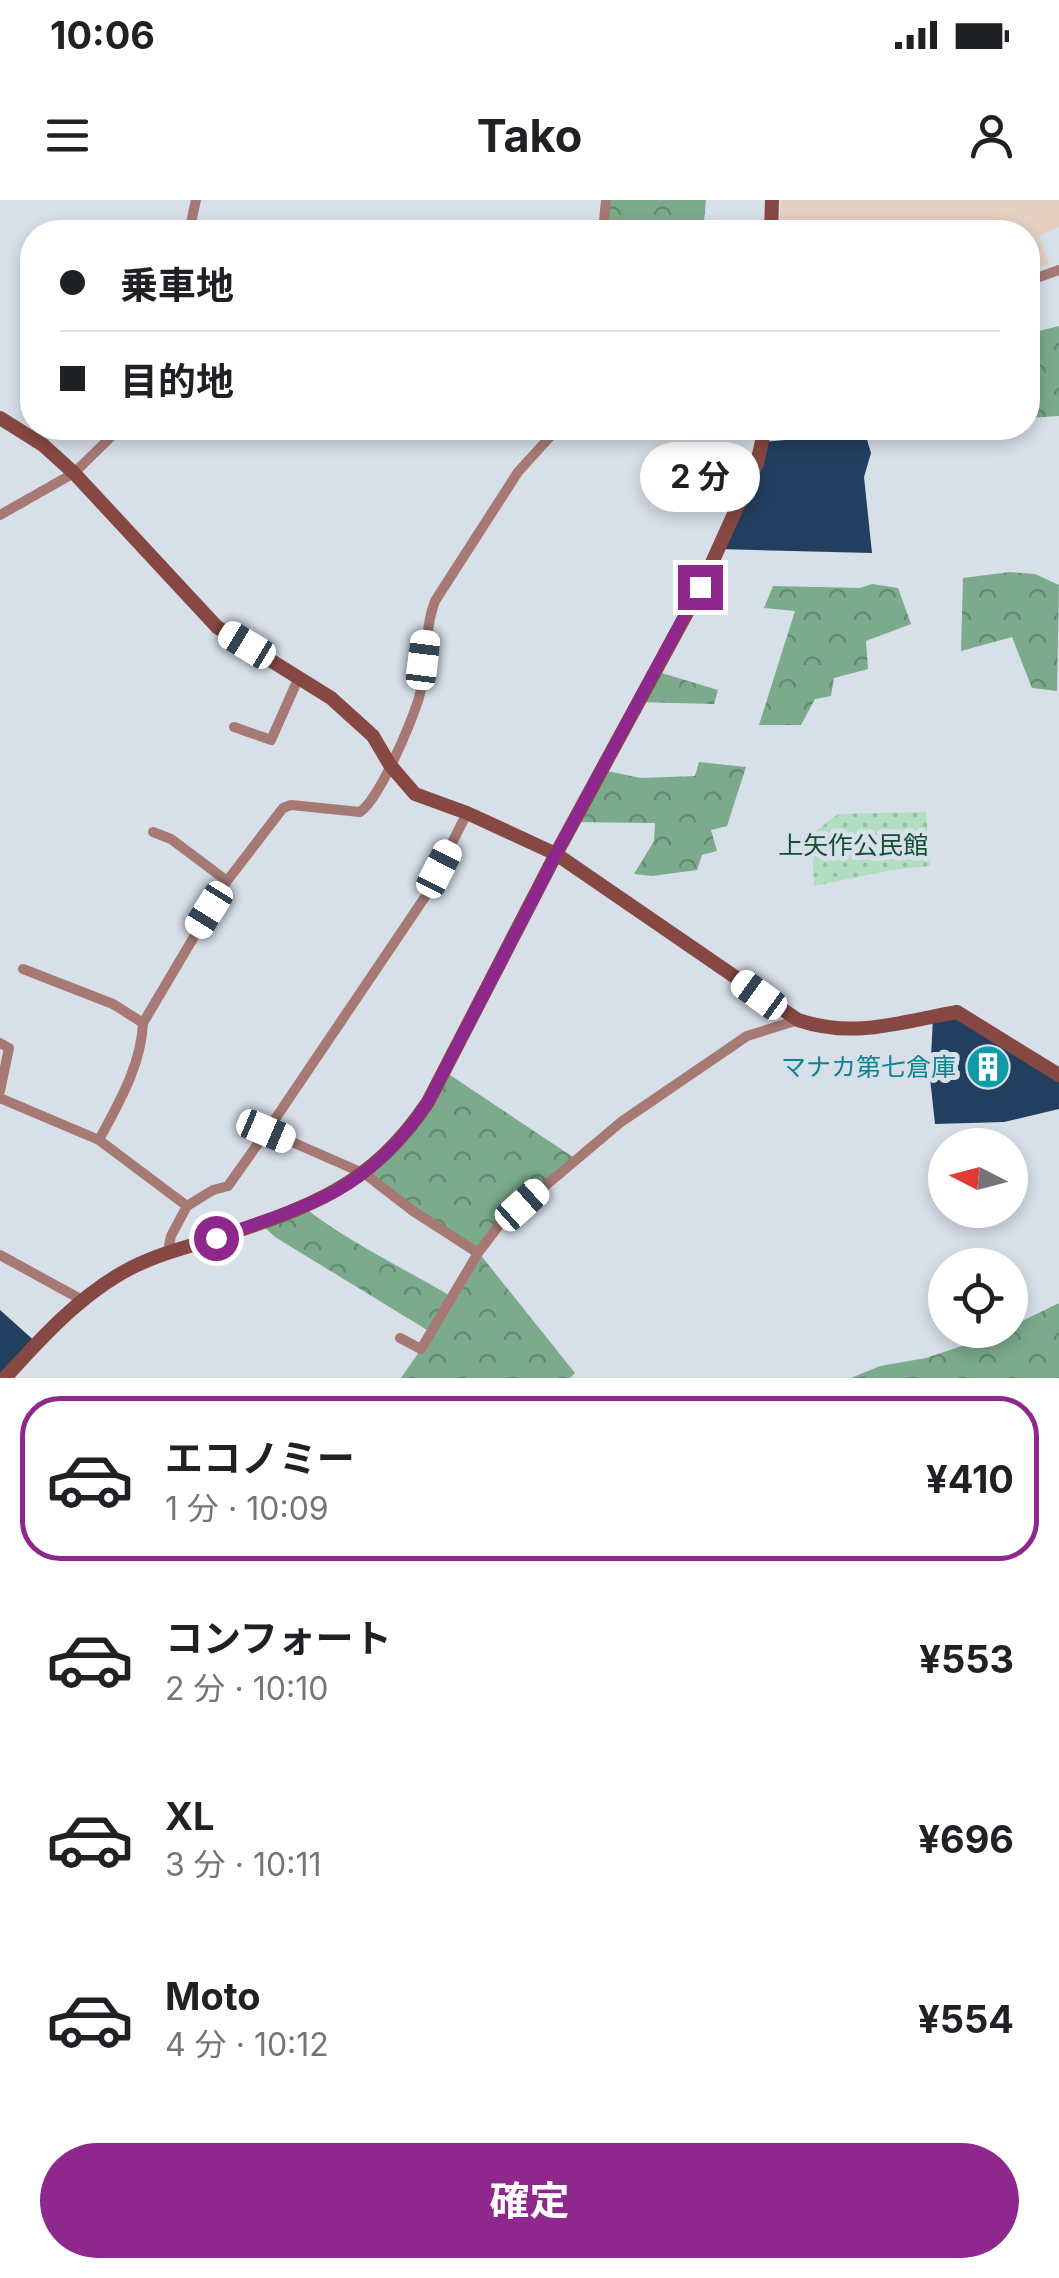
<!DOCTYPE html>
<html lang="ja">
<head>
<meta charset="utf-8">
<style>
	body { margin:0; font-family:Inter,"Noto Sans JP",sans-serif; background:#f2f2f2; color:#202124; height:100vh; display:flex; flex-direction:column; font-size:38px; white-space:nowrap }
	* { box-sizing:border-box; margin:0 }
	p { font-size:32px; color:#757577 }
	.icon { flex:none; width:55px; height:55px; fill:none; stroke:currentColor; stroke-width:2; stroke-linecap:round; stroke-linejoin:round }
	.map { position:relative; height:1178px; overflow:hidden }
	.drawer { display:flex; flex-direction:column; background:#fff; flex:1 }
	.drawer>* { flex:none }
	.top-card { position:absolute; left:20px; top:20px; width:1020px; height:220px; border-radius:40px; box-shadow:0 5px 15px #0003; display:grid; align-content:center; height:220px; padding:0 40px; background:#fff }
	.needle { width:65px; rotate:276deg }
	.tools { position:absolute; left:928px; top:928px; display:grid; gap:20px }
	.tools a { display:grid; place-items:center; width:100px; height:100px; border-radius:50%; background:#fff; box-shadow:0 5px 15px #0003; font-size:50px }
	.end { position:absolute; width:45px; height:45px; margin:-22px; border:12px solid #8f288d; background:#fff; box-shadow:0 0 0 5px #fff }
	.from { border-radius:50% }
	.bubble { position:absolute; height:70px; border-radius:35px; background:#fff; box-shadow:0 5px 15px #0003; font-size:32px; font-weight:700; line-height:70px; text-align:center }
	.car { position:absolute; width:30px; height:60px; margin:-30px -15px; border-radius:12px; box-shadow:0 0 8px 2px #0007; background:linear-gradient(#fff 24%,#345 0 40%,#fff 0 76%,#345 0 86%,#fff 0) }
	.top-card b { display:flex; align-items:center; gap:35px; height:95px; font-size:38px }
	.top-card b+b { border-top:2px solid #e0e0e0 }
	.top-card i { width:25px; height:25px; background:#202124 }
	ul { padding:18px 0 0; list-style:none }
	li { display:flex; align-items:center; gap:30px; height:165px; margin:0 20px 15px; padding:0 20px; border:5px solid transparent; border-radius:40px }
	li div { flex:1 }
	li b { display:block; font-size:38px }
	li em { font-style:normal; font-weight:700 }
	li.selected { border-color:#8f288d }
	li>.icon { width:90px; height:90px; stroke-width:1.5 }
	.cta { display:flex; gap:20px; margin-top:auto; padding:20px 40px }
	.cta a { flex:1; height:115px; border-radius:60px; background:#8f288d; color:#fff; font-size:40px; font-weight:700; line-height:115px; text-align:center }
	.status { display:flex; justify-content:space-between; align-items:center; height:70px; padding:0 50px; background:#fff; direction:ltr }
	.status svg { height:28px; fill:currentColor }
	header { display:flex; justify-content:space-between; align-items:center; height:130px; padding:0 40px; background:#fff; font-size:45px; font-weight:700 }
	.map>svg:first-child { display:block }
	.education { fill:#e5d0c2 }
	.forest { fill:url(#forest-crowns) }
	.park { fill:url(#park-dots) }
	.building { fill:#233f60 }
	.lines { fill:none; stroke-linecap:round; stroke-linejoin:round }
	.street { stroke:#a67974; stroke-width:10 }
	.secondary { stroke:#874843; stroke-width:14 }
	.route { stroke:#8f288d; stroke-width:12 }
	.labels { text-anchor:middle; stroke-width:10; stroke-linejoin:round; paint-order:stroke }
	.park-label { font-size:25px; fill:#144e30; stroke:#d7dfe9 }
	.culture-label { font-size:25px; fill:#0d838f; stroke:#d7dfe9; text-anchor:end }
</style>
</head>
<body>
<div class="status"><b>10:06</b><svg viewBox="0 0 49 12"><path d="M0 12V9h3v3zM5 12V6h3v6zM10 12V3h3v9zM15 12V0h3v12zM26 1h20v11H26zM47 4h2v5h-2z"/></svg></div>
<header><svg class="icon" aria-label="menu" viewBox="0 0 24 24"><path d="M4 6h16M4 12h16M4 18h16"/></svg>Tako<svg class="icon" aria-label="person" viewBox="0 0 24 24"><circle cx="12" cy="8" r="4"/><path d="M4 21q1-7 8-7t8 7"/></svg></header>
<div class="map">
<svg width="1059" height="1178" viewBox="0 0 1059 1178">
	<defs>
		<pattern id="forest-crowns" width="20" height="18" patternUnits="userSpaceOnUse" patternTransform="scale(2.5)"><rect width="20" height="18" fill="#7bab8c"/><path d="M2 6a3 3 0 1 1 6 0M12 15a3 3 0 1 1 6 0" fill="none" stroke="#658c73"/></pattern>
		<pattern id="park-dots" width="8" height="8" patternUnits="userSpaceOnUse" patternTransform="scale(2.5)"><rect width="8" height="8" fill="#b1ddc0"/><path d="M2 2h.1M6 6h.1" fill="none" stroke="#99bea6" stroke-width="1.8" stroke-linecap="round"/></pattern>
	</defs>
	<rect width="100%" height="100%" fill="#d7dfe9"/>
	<!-- education -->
	<path class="education" d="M781,0H1059V27L1039,36L1049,64L1028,71V32H780Z"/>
	<!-- forest -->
	<path class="forest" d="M606,0H706L703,32H633L603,29Z
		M1028,107L1031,133L1059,126V216L1028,218Z
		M1010,372L1035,374L1059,385L1057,491L1032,488L1012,437L961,451L963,378Z
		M872,384L898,388L911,424L866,441L868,469L834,478L831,496L815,499L801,525H759L795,411L764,408L773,386L860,388Z
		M655,471L718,490L714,504L638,502Z
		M699,562L746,567L727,626L711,630L717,651L702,655L697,670L652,676L634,674L654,641L655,623L573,622L602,570L641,578L695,576Z
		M444,871L576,959L539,990L479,1053L575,1173L570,1178H401L432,1133L275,1037L259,1022L302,1006C348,1042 402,1067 452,1097L478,1053L365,974Z
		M1059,1103V1178H851L880,1166L926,1158L1010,1130V1127Z"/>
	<!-- park -->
	<path class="park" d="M926,612L930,666L891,670L814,686L812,634L838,614Z"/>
	<!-- building -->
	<path class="building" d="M865,233L871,253L864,277L872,353L718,349L763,242Z
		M957,812L1059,875V909L1004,922L935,924L930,878L933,817Z
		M0,1110L38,1144L0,1178Z"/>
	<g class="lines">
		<!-- street -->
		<path class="street" d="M189,32L196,0
			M603,32L606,0
			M1028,81L1059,70
			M0,315L74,273L120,228
			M234,527L271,540L299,477
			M153,632L171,639L227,681
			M23,769L113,804L143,823
			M0,843L9,848L0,891
			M0,898L99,940L187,1006L171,1036L168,1051
			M267,931L425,697L467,613
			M99,940C119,902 141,866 143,823L227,681L283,608L291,605L360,612C380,598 410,525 418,501C428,469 423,433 435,401L518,272L558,228
			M187,1006L213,990L228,986L267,931L365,974L413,1011L478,1053L500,1024L621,922L747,836L798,820
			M0,1055L84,1101
			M400,1138L421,1149L478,1053"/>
		<!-- secondary -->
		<path class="secondary" d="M771,32L772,0
			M0,218L43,245L74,273L217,427L331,498L373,536L390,565L415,594L467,613L556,654L798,820C855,839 900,822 957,812L1059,875
			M5,1178C41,1138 82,1093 131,1068C158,1054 187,1047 216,1038C310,1007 371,987 428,902L556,654L701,387L757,263L765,228"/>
	</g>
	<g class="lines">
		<!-- route -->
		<path class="route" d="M216,1038C313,1003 367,993 428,902L556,654L700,387"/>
	</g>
	<!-- icons -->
	<defs>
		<symbol id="building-disc" viewBox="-11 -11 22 22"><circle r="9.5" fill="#0f9aa8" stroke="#d7dfe9"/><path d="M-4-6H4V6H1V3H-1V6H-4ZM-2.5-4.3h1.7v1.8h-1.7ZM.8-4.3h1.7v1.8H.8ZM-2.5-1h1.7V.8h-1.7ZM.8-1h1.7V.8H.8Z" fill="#fff"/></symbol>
	</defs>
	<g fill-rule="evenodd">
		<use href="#building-disc" x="963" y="842" width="50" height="50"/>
	</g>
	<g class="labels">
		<!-- park labels -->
		<g class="park-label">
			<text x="853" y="654">上矢作公民館</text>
		</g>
		<!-- culture labels -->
		<g class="culture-label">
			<text x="956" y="876">マナカ第七倉庫</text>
		</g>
	</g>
</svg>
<div class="tools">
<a><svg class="needle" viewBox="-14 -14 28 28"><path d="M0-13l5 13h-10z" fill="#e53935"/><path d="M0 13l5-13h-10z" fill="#757577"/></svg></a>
<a><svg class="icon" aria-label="locate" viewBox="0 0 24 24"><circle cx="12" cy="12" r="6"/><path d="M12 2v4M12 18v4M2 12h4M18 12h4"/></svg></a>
</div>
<i class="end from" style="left:216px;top:1038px"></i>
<i class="end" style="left:700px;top:387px"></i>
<div class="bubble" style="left:640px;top:242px;width:120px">2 分</div>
<i class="car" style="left:247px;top:445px;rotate:301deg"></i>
<i class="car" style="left:423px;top:460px;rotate:7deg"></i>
<i class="car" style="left:439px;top:669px;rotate:27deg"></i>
<i class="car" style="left:209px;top:710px;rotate:212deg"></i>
<i class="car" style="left:759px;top:795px;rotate:306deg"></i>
<i class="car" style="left:266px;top:931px;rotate:113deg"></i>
<i class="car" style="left:522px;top:1005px;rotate:48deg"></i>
<div class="top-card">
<b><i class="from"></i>乗車地</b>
<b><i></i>目的地</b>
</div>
</div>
<section class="drawer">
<ul>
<li class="selected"><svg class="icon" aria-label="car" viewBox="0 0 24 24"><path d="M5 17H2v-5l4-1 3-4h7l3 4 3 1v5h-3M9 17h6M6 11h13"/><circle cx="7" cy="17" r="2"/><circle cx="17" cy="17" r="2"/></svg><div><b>エコノミー</b><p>1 分 · 10:09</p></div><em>¥410</em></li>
<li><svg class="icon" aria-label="car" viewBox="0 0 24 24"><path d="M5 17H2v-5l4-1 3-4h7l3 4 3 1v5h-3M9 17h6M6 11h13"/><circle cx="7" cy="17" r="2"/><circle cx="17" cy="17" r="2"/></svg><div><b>コンフォート</b><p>2 分 · 10:10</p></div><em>¥553</em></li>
<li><svg class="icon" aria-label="car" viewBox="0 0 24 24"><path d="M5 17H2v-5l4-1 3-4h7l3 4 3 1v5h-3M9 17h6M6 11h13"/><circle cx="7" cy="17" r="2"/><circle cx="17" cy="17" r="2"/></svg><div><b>XL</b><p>3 分 · 10:11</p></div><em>¥696</em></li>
<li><svg class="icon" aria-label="car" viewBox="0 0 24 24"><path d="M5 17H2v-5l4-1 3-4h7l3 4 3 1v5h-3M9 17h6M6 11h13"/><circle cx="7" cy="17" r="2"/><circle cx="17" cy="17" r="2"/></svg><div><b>Moto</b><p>4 分 · 10:12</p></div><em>¥554</em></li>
</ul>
<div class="cta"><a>確定</a></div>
</section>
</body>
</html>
